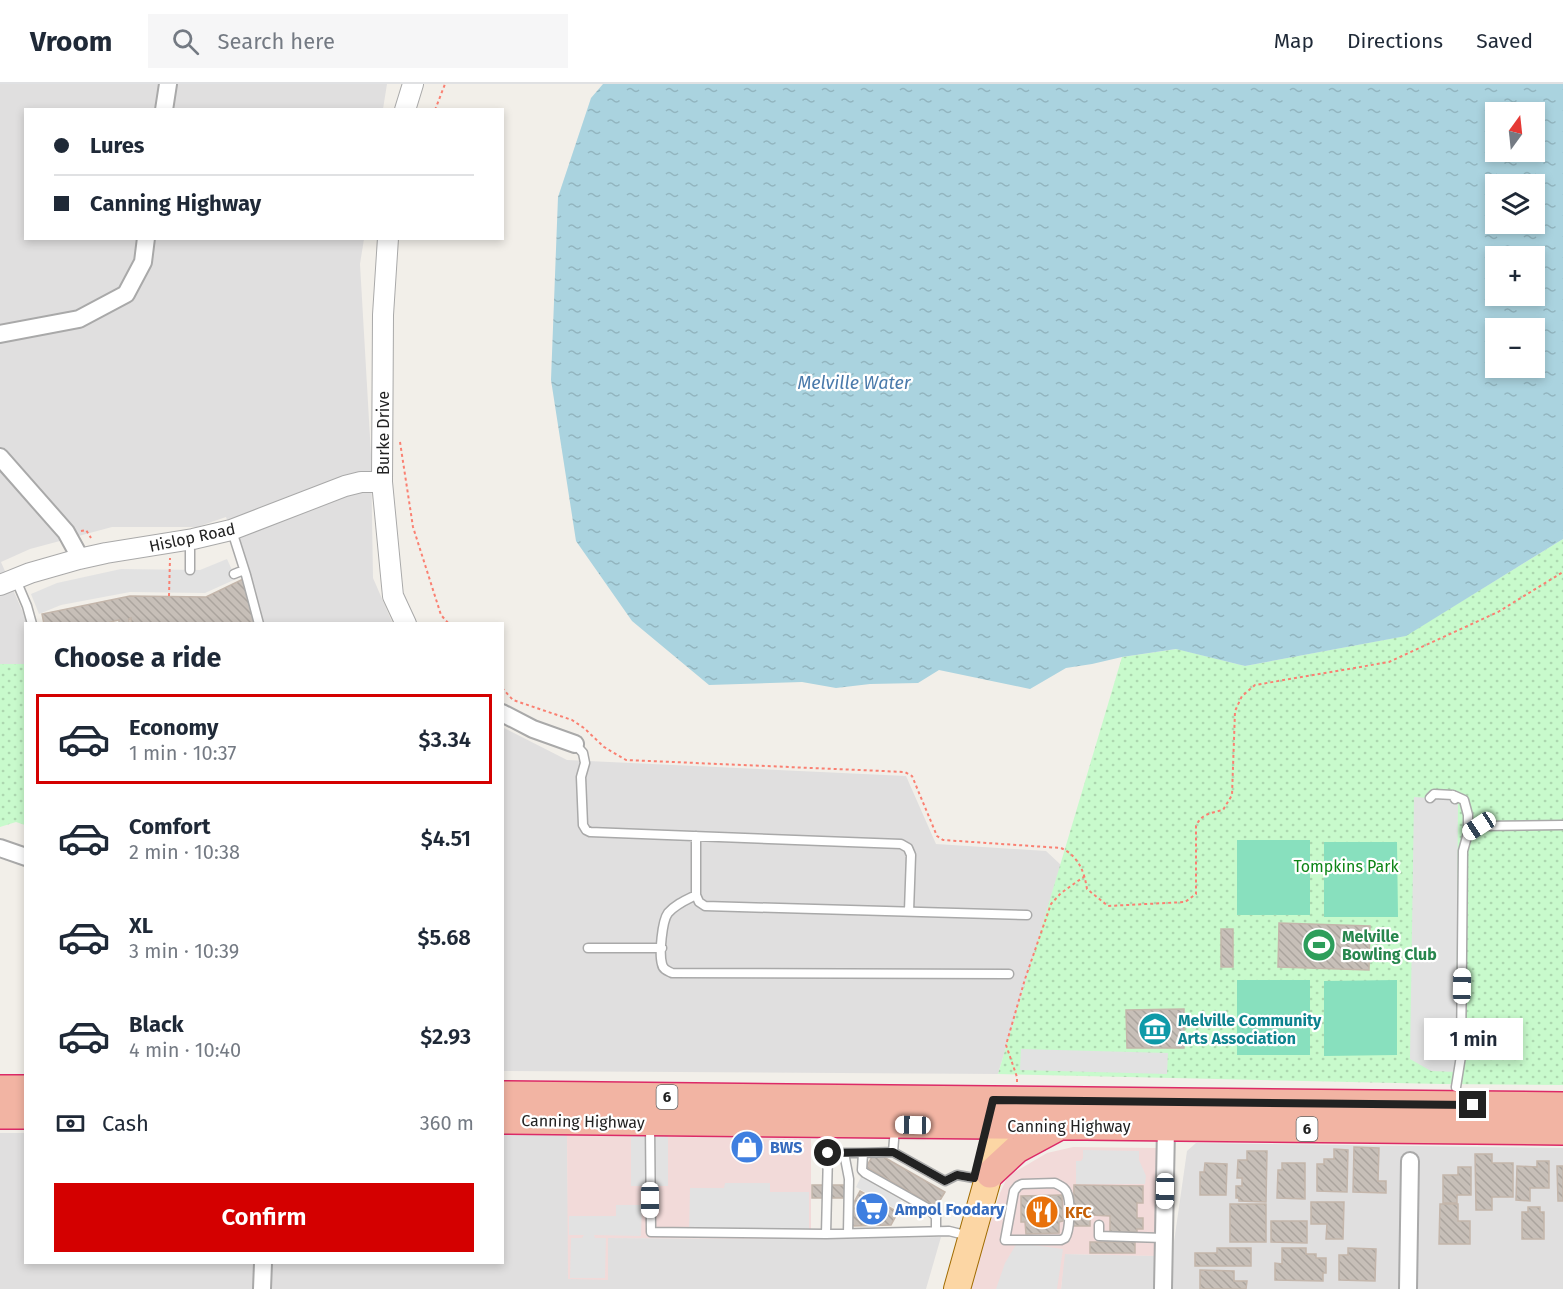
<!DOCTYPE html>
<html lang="en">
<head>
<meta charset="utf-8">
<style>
	body { margin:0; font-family:"Fira Sans",sans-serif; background:#f6f6f7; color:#1f2937; height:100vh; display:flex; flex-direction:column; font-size:22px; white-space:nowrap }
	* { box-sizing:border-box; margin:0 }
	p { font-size:20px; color:#747a83 }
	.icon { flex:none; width:33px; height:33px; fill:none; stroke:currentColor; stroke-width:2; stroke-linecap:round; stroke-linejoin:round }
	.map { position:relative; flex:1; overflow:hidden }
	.panel { position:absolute; left:24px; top:538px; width:480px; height:642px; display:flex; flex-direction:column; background:#fff; border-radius:0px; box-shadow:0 3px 9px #0003 }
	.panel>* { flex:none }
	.top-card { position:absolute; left:24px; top:24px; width:480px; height:132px; border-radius:0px; box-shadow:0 3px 9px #0003; display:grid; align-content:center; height:132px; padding:0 30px; background:#fff }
	.needle { width:39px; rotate:15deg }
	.tools { position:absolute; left:1485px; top:18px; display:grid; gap:12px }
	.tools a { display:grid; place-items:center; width:60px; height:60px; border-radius:0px; background:#fff; box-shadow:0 3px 9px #0003; font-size:30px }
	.end { position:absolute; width:27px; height:27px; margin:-14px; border:8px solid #222; background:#fff; box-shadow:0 0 0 3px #fff }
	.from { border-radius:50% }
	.bubble { position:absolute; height:42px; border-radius:0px; background:#fff; box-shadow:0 3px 9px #0003; font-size:20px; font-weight:600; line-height:42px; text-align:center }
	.car { position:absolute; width:18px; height:36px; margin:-18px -9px; border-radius:8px; box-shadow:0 0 4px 2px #0007; background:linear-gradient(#fff 24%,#345 0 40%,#fff 0 76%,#345 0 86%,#fff 0) }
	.top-card b { display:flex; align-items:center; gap:21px; height:57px; font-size:22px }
	.top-card b+b { border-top:2px solid #e0e1e3 }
	.top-card i { width:15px; height:15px; background:#1f2937 }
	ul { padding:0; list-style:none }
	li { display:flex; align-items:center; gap:18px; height:90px; margin:0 12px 9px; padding:0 18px; border:3px solid transparent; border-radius:0px }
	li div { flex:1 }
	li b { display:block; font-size:22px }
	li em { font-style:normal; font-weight:600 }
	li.active { border-color:#d40000 }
	li>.icon { width:54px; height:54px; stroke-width:1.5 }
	h2 { padding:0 30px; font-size:27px; line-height:72px }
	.pay { display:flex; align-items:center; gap:15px; height:66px; padding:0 30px; font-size:22px }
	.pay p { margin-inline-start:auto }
	.primary-button { display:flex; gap:12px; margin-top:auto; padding:12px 30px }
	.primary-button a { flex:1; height:69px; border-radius:0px; background:#d40000; color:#fff; font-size:24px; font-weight:600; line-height:69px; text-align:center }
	header { display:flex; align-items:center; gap:36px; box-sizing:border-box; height:84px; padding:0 30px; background:#fff; border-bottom:2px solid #e0e1e3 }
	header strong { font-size:28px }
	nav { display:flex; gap:33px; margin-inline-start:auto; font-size:21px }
	.search { width:420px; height:54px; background:#f6f6f7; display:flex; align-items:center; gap:15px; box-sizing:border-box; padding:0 21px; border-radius:0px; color:#747a83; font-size:22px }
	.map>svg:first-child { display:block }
	.residential { fill:#e0dfdf }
	.commercial { fill:#f2dad9 }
	.park { fill:url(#park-dots) }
	.pitch { fill:#88e0be }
	.parking { fill:#e2e2e2 }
	.water { fill:url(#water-ripples); fill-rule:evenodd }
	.building { fill:url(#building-back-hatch); stroke:#c4b6ab; stroke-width:1.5 }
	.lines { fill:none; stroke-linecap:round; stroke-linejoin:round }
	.service-casing { stroke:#a9a9a9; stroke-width:11 }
	.minor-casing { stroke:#a9a9a9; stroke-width:20 }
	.tertiary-casing { stroke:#a9a9a9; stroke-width:22 }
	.primary-casing { stroke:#a06b00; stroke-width:28 }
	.trunk-casing { stroke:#dc2a67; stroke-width:30 }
	.path { stroke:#fa8072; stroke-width:2; stroke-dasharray:3 3; stroke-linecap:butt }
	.service { stroke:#fff; stroke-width:8 }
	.minor { stroke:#fff; stroke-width:16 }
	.tertiary { stroke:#fff; stroke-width:20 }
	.primary { stroke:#fcd6a4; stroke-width:26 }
	.trunk { stroke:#f2b4a3; stroke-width:27 }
	.route { stroke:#222; stroke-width:8 }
	.labels { text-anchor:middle; stroke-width:4.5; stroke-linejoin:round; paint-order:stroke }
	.shield { fill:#fff; stroke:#646464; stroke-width:1.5 }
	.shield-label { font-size:15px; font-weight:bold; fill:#222 }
	.street-label { font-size:16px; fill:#222; stroke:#fff }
	.park-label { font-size:16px; fill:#0c8416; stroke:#fff }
	.leisure-label { font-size:16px; font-weight:bold; fill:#27864d; stroke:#fff; text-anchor:start }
	.culture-label { font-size:16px; font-weight:bold; fill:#0d838f; stroke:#fff; text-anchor:start }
	.shop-label { font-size:16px; font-weight:bold; fill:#366cbe; stroke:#fff; text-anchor:start }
	.food-label { font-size:16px; font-weight:bold; fill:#c56008; stroke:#fff; text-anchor:start }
	.water-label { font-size:18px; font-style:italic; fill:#4a7aab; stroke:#fff }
</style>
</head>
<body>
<header>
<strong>Vroom</strong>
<div class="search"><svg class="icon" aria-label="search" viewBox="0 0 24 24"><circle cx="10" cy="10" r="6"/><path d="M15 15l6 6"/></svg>Search here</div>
<nav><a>Map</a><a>Directions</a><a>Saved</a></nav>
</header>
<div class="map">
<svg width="1563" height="1205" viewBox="0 0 1563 1205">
	<defs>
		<pattern id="park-dots" width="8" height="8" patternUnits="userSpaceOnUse" patternTransform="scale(1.5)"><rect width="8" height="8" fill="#c8facc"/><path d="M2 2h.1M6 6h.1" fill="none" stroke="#acd6af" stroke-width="1.8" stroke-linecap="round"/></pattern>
		<pattern id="water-ripples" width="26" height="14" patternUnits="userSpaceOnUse" patternTransform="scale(1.5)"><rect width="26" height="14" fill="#aad3df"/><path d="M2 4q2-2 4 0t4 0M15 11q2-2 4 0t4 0" fill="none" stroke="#92b5bf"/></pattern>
		<pattern id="building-back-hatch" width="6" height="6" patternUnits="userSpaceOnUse" patternTransform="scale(1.5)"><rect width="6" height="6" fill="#c7bfb8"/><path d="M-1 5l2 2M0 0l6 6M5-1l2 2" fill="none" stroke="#aba49e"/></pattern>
	</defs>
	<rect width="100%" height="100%" fill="#f2efe9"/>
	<!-- residential -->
	<path class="residential" d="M0,0H387L383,25L26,26V154L364,155L360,180L371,371L373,494L393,540H262L226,433L197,443H112L30,465L1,478L28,540H26L25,580H0Z
		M502,643L567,676L906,692L936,760L1046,767L1061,781L998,990L503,987Z
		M0,1049H25L26,1179H502L503,1051H567L569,1195L608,1154L811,1155L941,1153L926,1205H0Z
		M1196,1059L1563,1064V1205H1061L1064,1170L1172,1172L1187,1067Z"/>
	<!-- commercial -->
	<path class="commercial" d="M567,1051L811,1055V1155L608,1154V1196L568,1195Z
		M1073,1063L1156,1064L1159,1172L1065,1170L1061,1205H971L981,1167L1000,1109L1008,1092L1047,1069Z"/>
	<!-- park -->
	<path class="park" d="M1563,455V1001L1442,1000L998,990L1122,573L1177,565L1245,582L1405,552Z
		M0,580H26L25,741L16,738L0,743Z"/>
	<!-- pitch -->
	<path class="pitch" d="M1237,756H1310V831H1237Z
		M1324,758H1397L1398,833H1324Z
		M1237,896H1310V971H1237Z
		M1397,896V971L1324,972V897Z"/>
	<!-- parking -->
	<path class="parking" d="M227,475L236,495L205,509L130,508L61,521L39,530L31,510L57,499L121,485L200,486Z
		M1414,713L1458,716L1456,988L1431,987L1410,975Z
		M1021,965L1168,969L1167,990L1020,986Z
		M631,1052H668V1102H631Z
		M1083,1066L1139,1067V1076L1146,1092L1145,1100H1076V1077H1081L1083,1074Z
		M861,1093L901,1116L896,1125L856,1103Z
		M725,1099H770V1108H809V1151H689L690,1104H724Z
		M616,1121H642L641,1152L594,1151L595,1154H606L605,1194H570L571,1154H582L584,1151H569V1132H616Z
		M1017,1159L1063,1165L1057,1205H996L1005,1179Z"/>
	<!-- water -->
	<path class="water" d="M603,0H1563V455L1406,552L1245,582L1176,565L1122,573L1092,580L1066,584L1030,605L939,586L918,599L870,600L836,604L802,598L709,601L632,537L576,457L551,296L558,113L591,14ZM1496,28H1534V68H1496ZM1496,100H1534V140H1496ZM1496,172H1534V212H1496ZM1496,244H1534V284H1496Z"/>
	<!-- building -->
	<path class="building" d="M243,495L255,540H131V534L129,535V539L126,540H119V536L110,538V540H44L42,530L130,512L206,513Z
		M1279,839L1370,842L1369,886L1278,883Z
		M1221,845H1233V883H1221Z
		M1184,925V964H1127L1126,926Z
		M1354,1063L1379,1064L1378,1097H1386V1109L1353,1108Z
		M1334,1065L1348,1066L1347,1108L1317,1107V1080H1324V1075H1334Z
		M1247,1067H1267L1266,1118L1239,1117V1114H1236V1102H1242V1094H1237L1238,1076H1247Z
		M875,1068L945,1108L936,1123L866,1083Z
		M1475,1070H1492V1079H1513V1113H1492V1126H1476Z
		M1537,1077H1549V1104H1530V1117L1516,1116L1517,1082L1537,1083Z
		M1205,1079L1227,1080L1226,1111H1200V1088H1204Z
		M1282,1079H1305V1115L1277,1114L1278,1086H1282Z
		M1557,1082H1563V1117H1558Z
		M1458,1083H1471V1111H1457V1119H1443V1091H1458Z
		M812,1101H853V1114H812Z
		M1074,1101L1143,1102V1119H1137V1134H1143V1145H1137V1148H1110V1132L1090,1131V1142H1073Z
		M860,1107L898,1128L891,1141L852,1142V1122Z
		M1062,1111L1063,1137L1059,1138V1149L1026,1150L1025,1138H1021V1112Z
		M1311,1118H1344L1343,1155H1326L1327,1140H1311Z
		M1230,1120H1266V1158H1230Z
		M1440,1120H1458V1137H1470V1160H1439Z
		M1528,1123H1540V1128H1544V1155H1522V1128H1528Z
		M1271,1137H1307V1159L1271,1158Z
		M1090,1158H1135V1169H1090Z
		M1217,1164H1251V1182H1195V1169H1217Z
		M1282,1164H1306V1170H1316V1174H1326V1189H1323V1197L1275,1196V1179L1282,1180Z
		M1348,1164L1376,1165L1375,1197L1339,1196V1171H1348Z
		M1200,1186L1234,1187V1197H1247L1246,1205H1200Z"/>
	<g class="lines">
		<defs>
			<path id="service" d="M232,447L246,491L259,540
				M188,456L190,466V486
				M234,490L244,486
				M16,496L27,522L32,540
				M575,660L583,669L585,679L581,693L583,741L586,746L590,748L901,760L908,764L911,771L909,827
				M1453,711L1464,716L1468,731V749
				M1430,714L1434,710L1453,711L1455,715
				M696,752V811L699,818L705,822L1027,831
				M696,811C686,816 676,820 668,829C662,837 659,870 662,880C663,886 668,887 672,889L1009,890
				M588,864H662
				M1456,1003L1461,972L1463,767L1468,749L1479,742L1563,741
				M650,1042L651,1148L826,1150L949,1147L961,1150
				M828,1044V1069H863
				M893,1068L895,1044
				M844,1069L849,1095L848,1149
				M1055,1099C1060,1102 1065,1103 1067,1109C1071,1118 1070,1147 1065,1154L1061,1156H1005L1014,1107L1018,1102L1022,1100Z
				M1099,1141V1152L1164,1154
				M936,1147V1133L929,1125L865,1089L862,1086L863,1069L893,1068L945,1097L957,1091L974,1094
				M826,1150L828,1069"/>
			<path id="minor" d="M164,26L168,0
				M0,250L79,235L126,210L143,178L146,154
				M0,373L66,448L77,468L79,475
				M502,629L533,645L575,660
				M0,764L26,773
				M262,1205L263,1179
				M1163,1205L1166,1043
				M1408,1205L1410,1077"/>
			<path id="tertiary" d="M405,26L413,0
				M388,154L383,231L382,398L393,512L406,540
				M0,501L30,489L79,475L106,469L193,455L231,446L345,402L361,398H382"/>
			<path id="primary" d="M957,1205L1008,1023"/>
			<path id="trunk" d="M0,1005H26
				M502,1011L1563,1022
				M0,1031H26
				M502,1036L1563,1047
				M990,1090L1017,1065L1056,1044"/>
		</defs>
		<!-- service casing -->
		<use href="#service" class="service-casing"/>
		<!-- minor casing -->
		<use href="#minor" class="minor-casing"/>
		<!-- tertiary casing -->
		<use href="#tertiary" class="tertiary-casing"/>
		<!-- primary casing -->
		<use href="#primary" class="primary-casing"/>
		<!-- trunk casing -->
		<use href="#trunk" class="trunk-casing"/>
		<!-- path -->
		<path class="path" d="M435,26L445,0
			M400,358L413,443L441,531L449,540
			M81,447L86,446L91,454
			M169,512L170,474
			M502,604L513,616L572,636L584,644L604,663L626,676L905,688L912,692L937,752L943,756L1061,764C1078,772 1084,786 1087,805L1108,822L1185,818L1196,810V742C1201,730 1211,729 1223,726L1232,711L1235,627L1242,612L1255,601L1389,578L1498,528L1563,488
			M1017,998V993L1006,961L1025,895L1051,820L1061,809L1085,792"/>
		<!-- service -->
		<use href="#service" class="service"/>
		<!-- minor -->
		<use href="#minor" class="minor"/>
		<!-- tertiary -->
		<use href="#tertiary" class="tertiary"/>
		<!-- primary -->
		<use href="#primary" class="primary"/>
		<!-- trunk -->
		<use href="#trunk" class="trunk"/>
	</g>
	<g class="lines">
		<!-- route -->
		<path class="route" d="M828,1069L893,1068L945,1097L957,1091L974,1094L993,1016L1473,1021"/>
	</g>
	<!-- icons -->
	<defs>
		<symbol id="stadium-disc" viewBox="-11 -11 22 22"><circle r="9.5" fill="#2e9e5b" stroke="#fff"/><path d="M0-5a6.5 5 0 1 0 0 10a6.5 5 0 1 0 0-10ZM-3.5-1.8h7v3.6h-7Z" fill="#fff"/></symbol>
		<symbol id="museum-disc" viewBox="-11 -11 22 22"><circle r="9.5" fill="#0f9aa8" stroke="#fff"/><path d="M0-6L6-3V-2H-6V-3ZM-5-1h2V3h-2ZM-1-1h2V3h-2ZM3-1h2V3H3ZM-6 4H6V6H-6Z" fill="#fff"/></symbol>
		<symbol id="shop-disc" viewBox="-11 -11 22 22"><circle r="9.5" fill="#3f7fe0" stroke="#fff"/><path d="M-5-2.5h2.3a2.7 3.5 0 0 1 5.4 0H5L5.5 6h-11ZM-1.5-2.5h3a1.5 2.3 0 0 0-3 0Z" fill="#fff"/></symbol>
		<symbol id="supermarket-disc" viewBox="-11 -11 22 22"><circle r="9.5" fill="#3f7fe0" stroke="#fff"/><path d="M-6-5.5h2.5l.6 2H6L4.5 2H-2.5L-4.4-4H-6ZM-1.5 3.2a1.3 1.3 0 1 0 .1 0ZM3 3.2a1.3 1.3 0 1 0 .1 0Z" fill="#fff"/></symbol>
		<symbol id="restaurant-disc" viewBox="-11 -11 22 22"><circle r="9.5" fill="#e8710a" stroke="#fff"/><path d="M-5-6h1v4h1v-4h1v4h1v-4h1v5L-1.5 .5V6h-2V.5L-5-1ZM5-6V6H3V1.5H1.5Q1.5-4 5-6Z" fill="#fff"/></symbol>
	</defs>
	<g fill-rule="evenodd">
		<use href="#stadium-disc" x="1300" y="842" width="38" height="38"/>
		<use href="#museum-disc" x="1136" y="926" width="38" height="38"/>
		<use href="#shop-disc" x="728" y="1044" width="38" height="38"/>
		<use href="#supermarket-disc" x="853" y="1106" width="38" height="38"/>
		<use href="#restaurant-disc" x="1023" y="1109" width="38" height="38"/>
	</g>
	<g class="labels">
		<!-- shield labels -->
		<g class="shield">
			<rect x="656.5" y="1001" width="21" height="24" rx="4.5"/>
			<rect x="1296.5" y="1033" width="21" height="24" rx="4.5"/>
		</g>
		<g class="shield-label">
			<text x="667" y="1018">6</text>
			<text x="1307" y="1050">6</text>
		</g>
		<!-- street labels -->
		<g class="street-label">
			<text transform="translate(383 349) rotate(-90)" y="6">Burke Drive</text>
			<text transform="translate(192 453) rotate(-12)" y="6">Hislop Road</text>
			<text transform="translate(583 1037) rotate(1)" y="6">Canning Highway</text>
			<text x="1069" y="1048">Canning Highway</text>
		</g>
		<!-- park labels -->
		<g class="park-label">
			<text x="1346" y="788">Tompkins Park</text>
		</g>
		<!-- leisure labels -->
		<g class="leisure-label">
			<text x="1342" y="858">Melville<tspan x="1342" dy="18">Bowling Club</tspan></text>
		</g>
		<!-- culture labels -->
		<g class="culture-label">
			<text x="1178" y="942">Melville Community<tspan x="1178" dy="18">Arts Association</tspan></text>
		</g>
		<!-- shop labels -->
		<g class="shop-label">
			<text x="770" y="1069">BWS</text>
			<text x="895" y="1131">Ampol Foodary</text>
		</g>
		<!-- food labels -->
		<g class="food-label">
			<text x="1065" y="1134">KFC</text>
		</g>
		<!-- water labels -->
		<g class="water-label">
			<text x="854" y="305">Melville Water</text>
		</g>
	</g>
</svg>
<div class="tools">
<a><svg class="needle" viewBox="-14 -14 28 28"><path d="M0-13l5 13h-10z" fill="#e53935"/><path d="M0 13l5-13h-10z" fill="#747a83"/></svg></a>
<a><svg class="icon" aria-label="layers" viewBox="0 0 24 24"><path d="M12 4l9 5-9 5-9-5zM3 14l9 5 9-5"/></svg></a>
<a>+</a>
<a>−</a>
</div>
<i class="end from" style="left:828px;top:1069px"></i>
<i class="end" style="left:1473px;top:1021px"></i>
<div class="bubble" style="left:1424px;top:934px;width:99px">1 min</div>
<i class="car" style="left:1479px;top:742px;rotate:237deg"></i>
<i class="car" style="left:1462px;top:902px;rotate:1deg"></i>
<i class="car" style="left:913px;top:1041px;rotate:271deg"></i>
<i class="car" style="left:1165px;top:1107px;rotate:181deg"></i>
<i class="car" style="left:650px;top:1116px;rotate:180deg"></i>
<div class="top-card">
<b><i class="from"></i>Lures</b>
<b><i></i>Canning Highway</b>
</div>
<section class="panel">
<h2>Choose a ride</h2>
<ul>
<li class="active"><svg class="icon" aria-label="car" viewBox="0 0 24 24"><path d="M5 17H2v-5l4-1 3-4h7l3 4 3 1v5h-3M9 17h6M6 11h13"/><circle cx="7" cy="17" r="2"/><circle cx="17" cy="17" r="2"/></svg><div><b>Economy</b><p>1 min · 10:37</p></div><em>$3.34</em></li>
<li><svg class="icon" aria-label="car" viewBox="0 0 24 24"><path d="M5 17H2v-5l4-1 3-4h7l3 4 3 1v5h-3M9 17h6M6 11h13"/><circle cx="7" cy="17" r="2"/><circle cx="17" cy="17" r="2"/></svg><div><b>Comfort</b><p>2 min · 10:38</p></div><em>$4.51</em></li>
<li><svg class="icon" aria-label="car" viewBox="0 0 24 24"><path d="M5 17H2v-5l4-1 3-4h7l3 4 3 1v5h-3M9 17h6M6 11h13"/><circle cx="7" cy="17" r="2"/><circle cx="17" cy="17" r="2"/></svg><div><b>XL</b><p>3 min · 10:39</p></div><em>$5.68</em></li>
<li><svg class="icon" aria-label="car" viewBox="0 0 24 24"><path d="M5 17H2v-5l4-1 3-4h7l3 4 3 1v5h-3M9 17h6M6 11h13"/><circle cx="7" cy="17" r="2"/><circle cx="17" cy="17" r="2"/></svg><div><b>Black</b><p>4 min · 10:40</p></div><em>$2.93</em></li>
</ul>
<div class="pay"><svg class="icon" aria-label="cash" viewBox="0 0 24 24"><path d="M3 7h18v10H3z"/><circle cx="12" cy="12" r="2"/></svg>Cash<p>360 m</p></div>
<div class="primary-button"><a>Confirm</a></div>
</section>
</div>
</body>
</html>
